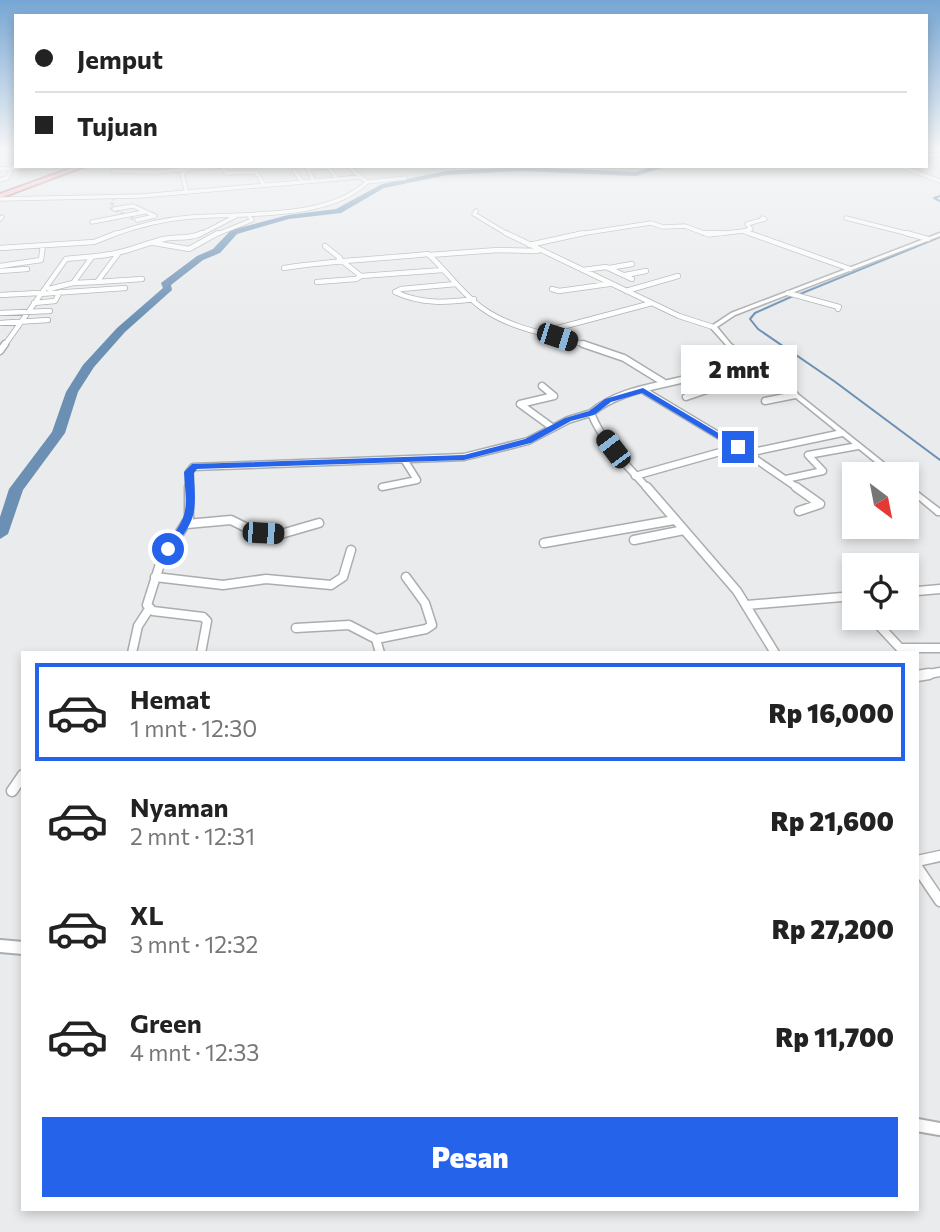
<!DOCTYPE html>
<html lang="id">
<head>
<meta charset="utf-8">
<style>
	body { margin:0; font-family:Commissioner,sans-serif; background:#f6f6f6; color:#222; height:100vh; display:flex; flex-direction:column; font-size:26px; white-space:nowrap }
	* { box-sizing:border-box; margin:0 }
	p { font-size:23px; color:#767676 }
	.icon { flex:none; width:38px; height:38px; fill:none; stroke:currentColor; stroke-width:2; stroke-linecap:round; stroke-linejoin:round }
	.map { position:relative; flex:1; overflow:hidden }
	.drawer { position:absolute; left:21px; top:651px; width:898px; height:560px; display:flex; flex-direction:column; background:#fff; border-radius:0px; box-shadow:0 4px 10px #0003 }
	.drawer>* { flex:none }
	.hud { position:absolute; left:14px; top:14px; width:914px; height:154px; border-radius:0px; box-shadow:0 4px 10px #0003; display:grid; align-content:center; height:154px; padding:0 21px; background:#fff }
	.needle { width:46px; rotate:148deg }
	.controls { position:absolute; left:842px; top:462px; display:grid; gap:14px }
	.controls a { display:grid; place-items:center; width:77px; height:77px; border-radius:0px; background:#fff; box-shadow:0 4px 10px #0003; font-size:35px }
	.end { position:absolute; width:32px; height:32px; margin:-16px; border:9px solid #2563eb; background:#fff; box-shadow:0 0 0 4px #fff }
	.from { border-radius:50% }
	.bubble { position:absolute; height:49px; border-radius:0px; background:#fff; box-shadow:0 4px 10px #0003; font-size:23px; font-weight:800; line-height:49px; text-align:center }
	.car { position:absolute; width:21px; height:42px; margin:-21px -10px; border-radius:9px; box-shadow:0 0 5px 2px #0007; background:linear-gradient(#222 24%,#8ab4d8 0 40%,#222 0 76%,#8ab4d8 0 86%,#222 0) }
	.hud b { display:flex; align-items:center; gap:24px; height:66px; font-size:26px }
	.hud b+b { border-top:2px solid #e0e0e0 }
	.hud i { width:18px; height:18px; background:#222 }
	ul { padding:12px 0 0; list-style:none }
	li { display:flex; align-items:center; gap:21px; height:98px; margin:0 14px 10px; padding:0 7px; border:4px solid transparent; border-radius:0px }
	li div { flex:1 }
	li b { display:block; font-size:26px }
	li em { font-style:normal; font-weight:800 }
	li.on { border-color:#2563eb }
	li>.icon { width:63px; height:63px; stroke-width:1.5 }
	.button { display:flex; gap:14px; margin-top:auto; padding:14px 21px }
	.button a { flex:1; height:80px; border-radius:0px; background:#2563eb; color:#fff; font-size:28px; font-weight:800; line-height:80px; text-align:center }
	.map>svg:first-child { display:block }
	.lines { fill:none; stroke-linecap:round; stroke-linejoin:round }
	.stream { stroke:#6b90b4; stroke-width:2 }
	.river { fill:#6b90b4; fill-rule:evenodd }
	.minor-tunnel { stroke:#c6c8ca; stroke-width:3.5; stroke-dasharray:3.5 2; stroke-linecap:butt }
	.minor-far5-casing { stroke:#aaadaf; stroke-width:5 }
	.minor-far4-casing { stroke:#aaadaf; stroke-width:6 }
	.minor-far3-casing { stroke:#aaadaf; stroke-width:9 }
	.minor-far2-casing { stroke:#aaadaf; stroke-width:11 }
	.minor-far1-casing { stroke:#aaadaf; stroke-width:13 }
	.minor-casing { stroke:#aaadaf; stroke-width:16 }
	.tertiary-casing { stroke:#aaadaf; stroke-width:3 }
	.primary-casing { stroke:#b3757b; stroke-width:4 }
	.minor-far5 { stroke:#fff; stroke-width:3.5 }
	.minor-far4 { stroke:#fff; stroke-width:4.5 }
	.minor-far3 { stroke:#fff; stroke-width:6 }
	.minor-far2 { stroke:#fff; stroke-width:8 }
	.minor-far1 { stroke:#fff; stroke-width:10 }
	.minor { stroke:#fff; stroke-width:12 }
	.tertiary { fill:#fff; fill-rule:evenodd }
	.primary { fill:#f8bfc4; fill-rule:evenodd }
	.route { fill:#2563eb }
</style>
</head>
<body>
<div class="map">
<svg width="940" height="1232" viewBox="0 0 940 1232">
	<rect width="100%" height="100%" fill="#e9ebed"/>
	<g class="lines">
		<!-- stream -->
		<path class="stream" d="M940,196L934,198L940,201
			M800,294L940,237
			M793,296L755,313L750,319L758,329L834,381L940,460"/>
		<!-- river -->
		<path class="river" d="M654,166L662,168L636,176L520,171L447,175L384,188L341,213L289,219L237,234L220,253L203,260L171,285L172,290L125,332L94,367L78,392L65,433L23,490L8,534L0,539V517L9,489L52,432L66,392L83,365L117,328L163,288L161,283L197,256L213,249L231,230L288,215L336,209L382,184L447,171L520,167L636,172Z"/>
		<!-- minor-tunnel -->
		<path class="minor-tunnel" d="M114,197L111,208L140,222"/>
		<defs>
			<path id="minor-far5" d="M926,156L940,155
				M348,166L367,182L405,178
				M900,166L940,181
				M223,167L226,173L256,172L264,185
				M0,169L84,166
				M294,170L302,182
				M113,171L156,172L224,166
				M186,171L182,174L187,193
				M0,180L7,178L16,161
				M314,181L307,168L328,167L337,179
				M0,199L141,196L360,177
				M114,209L133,206L155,216L137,220
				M476,211L474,214L509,235
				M846,218L913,235
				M0,219L2,217
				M92,222L144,212
				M112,235C137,226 164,219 191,217C241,213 329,220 367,182
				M199,235L238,215
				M215,235L252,220L248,215
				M573,235L651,223L663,227L685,226L709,235L743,231
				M754,235L743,231L751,229L747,224L765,219L762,218"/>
			<path id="minor-far4" d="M506,233L679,316L713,327
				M704,233H723
				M749,233L850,269
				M906,233L928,239
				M154,243L189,249L218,233
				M529,245L584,233
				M325,246L340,258L338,261
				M0,248L94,242L117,233
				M118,254L97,282L142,279
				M429,255L498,250L538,251
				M92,257L73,283L97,282
				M342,261L361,276L443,270
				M0,266L41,260L43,245
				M284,268C332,260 380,259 428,254C447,271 461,293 482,308C512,330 554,335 589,346
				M609,268L632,264
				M583,270L606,267L632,279
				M0,271L27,269
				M625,275L646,271
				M317,282L356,279L361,276
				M456,284L401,289L395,292C421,304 446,303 474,299
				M49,289L73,283
				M552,289L559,291L609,284
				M626,291L678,276
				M788,293L839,307L838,309
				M39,294L125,288
				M0,295L39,293
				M34,303L55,301L60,292
				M0,313L50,311
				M0,323L48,320
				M543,332L652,303
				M4,346L66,259C81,257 96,257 111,254C128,252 146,243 164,239C178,236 189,240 202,233"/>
			<path id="minor-far3" d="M583,344L624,358L663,382
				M0,351L5,344
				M542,386L554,396
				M643,390L738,447
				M686,397L733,381L745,384L774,378
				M765,401L795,395
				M553,428L520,404L554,396
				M748,453L842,433
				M635,476L738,447L799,489
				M786,479L823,471L808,455L858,446
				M382,487L417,480L405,461
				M189,489V472L193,467L464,457L528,441L568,420L591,413
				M648,489C628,466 602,442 591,413C621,388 660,387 696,376"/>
			<path id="minor-far2" d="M189,487V518L160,564L147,605L153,611L203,617L207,621L201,653
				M647,487L737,591L775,653
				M796,487L820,504L799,511
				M187,524L231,520L255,532L281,534L319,523
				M634,540L684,530
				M544,543L674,520
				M155,577L223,585L266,579L331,585L343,577L351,550
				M906,592L940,589
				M747,605L854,596
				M872,618L900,648H940
				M296,628L349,625L376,639
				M132,653L138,626L149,609
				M380,653L376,639L426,629L432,625L425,603L406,577
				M918,676L940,672"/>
			<path id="minor-far1" d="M917,676L929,674
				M12,791L23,775
				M917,861L940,856
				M917,867L940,901"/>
			<path id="minor" d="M0,946L23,948
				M917,1125L940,1129"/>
			<path id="tertiary" d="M940,233V236L735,315L717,327L731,344L769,371L898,474H890L765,373L727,346L710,327L731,313Z
				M906,483L940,509V515H937L906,489Z"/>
			<path id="primary" d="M78,166H85L0,198V194Z"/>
		</defs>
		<!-- minor-far5 casing -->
		<use href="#minor-far5" class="minor-far5-casing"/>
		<!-- minor-far4 casing -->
		<use href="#minor-far4" class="minor-far4-casing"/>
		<!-- minor-far3 casing -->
		<use href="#minor-far3" class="minor-far3-casing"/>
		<!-- minor-far2 casing -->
		<use href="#minor-far2" class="minor-far2-casing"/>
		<!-- minor-far1 casing -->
		<use href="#minor-far1" class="minor-far1-casing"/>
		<!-- minor casing -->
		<use href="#minor" class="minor-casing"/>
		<!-- tertiary casing -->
		<use href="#tertiary" class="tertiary-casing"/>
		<!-- primary casing -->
		<use href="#primary" class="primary-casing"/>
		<!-- minor-far5 -->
		<use href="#minor-far5" class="minor-far5"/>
		<!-- minor-far4 -->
		<use href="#minor-far4" class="minor-far4"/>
		<!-- minor-far3 -->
		<use href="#minor-far3" class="minor-far3"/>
		<!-- minor-far2 -->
		<use href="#minor-far2" class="minor-far2"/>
		<!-- minor-far1 -->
		<use href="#minor-far1" class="minor-far1"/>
		<!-- minor -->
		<use href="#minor" class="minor"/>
		<!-- tertiary -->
		<use href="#tertiary" class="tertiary"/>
		<!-- primary -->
		<use href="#primary" class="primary"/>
	</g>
	<!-- sky -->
	<linearGradient id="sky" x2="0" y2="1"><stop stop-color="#76a6d3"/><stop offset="0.46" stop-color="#f5f6f7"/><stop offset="1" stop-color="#f5f6f7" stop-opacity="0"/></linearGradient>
	<rect width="940" height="322" fill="url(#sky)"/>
	<!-- route -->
	<path class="route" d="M643,388L742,447L735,449L642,393L611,402L594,415L571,421L531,443L464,460L197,469L194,473C196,515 197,517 172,551L163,549C189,514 187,515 184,472L192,464L464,455L525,439L565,418L589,411L605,399Z"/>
</svg>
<div class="controls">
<a><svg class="needle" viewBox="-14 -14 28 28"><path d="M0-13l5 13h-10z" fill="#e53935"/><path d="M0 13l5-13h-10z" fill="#767676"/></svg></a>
<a><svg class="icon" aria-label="locate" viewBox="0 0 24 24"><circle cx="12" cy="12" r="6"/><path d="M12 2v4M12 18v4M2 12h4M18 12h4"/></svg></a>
</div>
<i class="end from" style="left:168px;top:549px"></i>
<i class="end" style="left:738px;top:447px"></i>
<div class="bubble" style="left:681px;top:345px;width:116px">2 mnt</div>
<i class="car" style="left:557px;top:337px;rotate:108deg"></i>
<i class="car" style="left:613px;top:449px;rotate:323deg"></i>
<i class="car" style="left:263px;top:533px;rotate:93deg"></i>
<div class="hud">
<b><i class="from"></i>Jemput</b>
<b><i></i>Tujuan</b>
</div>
<section class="drawer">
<ul>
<li class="on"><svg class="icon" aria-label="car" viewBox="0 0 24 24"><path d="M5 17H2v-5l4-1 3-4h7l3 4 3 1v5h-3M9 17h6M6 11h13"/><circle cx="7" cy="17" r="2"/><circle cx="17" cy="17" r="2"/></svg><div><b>Hemat</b><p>1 mnt · 12:30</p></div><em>Rp 16,000</em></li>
<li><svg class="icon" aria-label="car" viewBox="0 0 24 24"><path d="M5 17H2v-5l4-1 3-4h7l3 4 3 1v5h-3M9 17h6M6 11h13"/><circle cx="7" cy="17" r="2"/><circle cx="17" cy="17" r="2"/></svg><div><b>Nyaman</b><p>2 mnt · 12:31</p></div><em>Rp 21,600</em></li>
<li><svg class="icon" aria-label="car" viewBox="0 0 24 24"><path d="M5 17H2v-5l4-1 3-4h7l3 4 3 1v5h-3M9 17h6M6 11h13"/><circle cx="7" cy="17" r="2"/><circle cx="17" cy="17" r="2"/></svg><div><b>XL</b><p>3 mnt · 12:32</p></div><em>Rp 27,200</em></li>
<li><svg class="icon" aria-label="car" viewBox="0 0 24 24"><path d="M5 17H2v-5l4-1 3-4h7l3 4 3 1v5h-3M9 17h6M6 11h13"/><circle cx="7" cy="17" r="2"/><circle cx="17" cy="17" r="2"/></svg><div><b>Green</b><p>4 mnt · 12:33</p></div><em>Rp 11,700</em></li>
</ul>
<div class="button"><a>Pesan</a></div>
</section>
</div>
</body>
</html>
